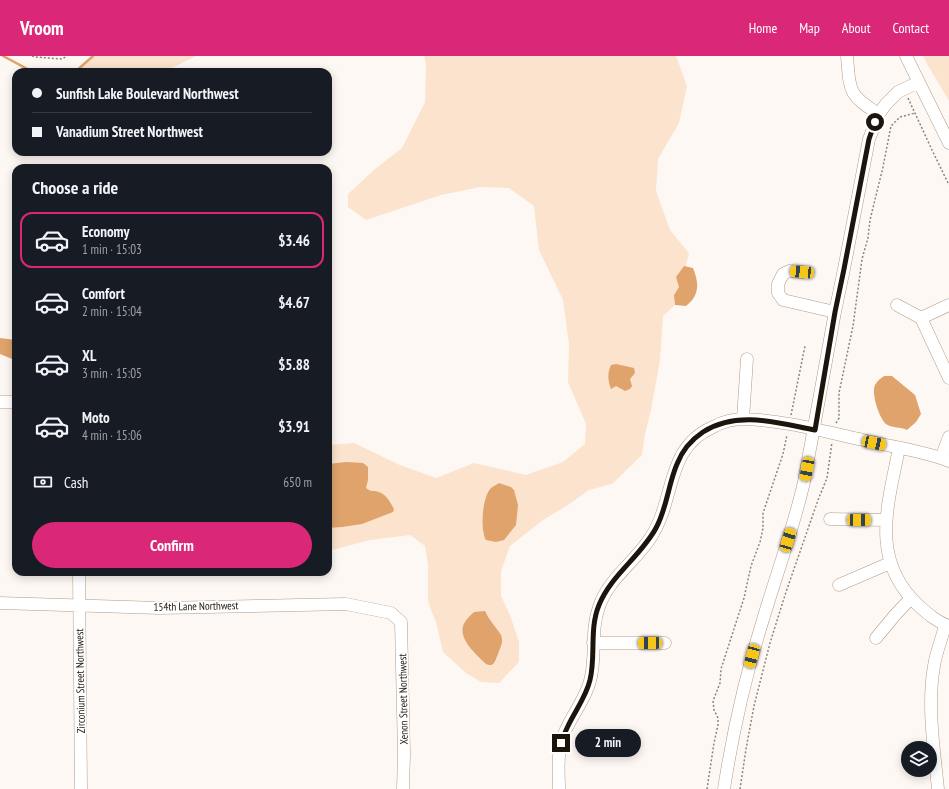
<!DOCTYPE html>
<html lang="en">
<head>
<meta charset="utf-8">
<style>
	body { margin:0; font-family:"PT Sans Narrow",sans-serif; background:#242831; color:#f1f3f6; height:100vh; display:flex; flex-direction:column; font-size:15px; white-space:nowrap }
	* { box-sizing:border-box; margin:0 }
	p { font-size:13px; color:#9ea1a6 }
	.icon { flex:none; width:22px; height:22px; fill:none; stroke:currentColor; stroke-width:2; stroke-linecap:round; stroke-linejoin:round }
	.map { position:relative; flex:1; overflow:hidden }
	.side { position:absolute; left:12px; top:108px; width:320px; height:412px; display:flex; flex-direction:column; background:#171b24; border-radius:12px; box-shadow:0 2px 10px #0003 }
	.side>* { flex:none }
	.top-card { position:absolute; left:12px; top:12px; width:320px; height:88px; border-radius:12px; box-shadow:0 2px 10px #0003; display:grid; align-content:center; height:88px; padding:0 20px; background:#171b24 }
	.buttons { position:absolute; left:901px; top:685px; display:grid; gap:8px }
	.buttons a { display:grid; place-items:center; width:36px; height:36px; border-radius:50%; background:#171b24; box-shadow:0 2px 10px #0003; font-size:20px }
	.end { position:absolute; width:18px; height:18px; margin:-9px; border:5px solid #1d140c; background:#fff; box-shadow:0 0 0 2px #fff }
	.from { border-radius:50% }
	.bubble { position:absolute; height:28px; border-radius:14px; background:#171b24; box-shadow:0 2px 10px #0003; font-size:13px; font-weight:700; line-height:28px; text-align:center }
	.car { position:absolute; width:12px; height:24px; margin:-12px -6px; border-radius:5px; box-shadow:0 0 3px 1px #0007; background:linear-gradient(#f5c518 24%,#345 0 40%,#f5c518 0 76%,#345 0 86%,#f5c518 0) }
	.top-card b { display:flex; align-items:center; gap:14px; height:38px; font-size:15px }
	.top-card b+b { border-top:1px solid #363941 }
	.top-card i { width:10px; height:10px; background:#f1f3f6 }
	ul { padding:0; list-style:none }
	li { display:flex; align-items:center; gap:12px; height:56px; margin:0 8px 6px; padding:0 12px; border:2px solid transparent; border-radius:12px }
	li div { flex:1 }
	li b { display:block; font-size:15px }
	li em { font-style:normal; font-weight:700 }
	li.current { border-color:#db2777 }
	li>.icon { width:36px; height:36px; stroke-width:1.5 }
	h2 { padding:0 20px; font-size:18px; line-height:48px }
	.pay { display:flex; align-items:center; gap:10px; height:44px; padding:0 20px; font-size:15px }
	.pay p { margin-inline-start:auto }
	.button { display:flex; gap:8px; margin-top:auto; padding:8px 20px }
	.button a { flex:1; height:46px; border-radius:24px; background:#db2777; color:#fff; font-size:16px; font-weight:700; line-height:46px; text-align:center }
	header { display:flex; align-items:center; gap:24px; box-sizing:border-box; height:56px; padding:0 20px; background:#db2777; color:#fff }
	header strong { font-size:19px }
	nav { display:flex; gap:22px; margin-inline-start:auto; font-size:14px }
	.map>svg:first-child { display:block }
	.green { fill:#fbe3ce }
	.water { fill:#e0a36c }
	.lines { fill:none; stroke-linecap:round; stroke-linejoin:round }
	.stream { stroke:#e0a36c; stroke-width:2.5 }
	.minor-casing { stroke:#b49b85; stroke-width:13 }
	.path { stroke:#8b847e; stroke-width:1.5; stroke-dasharray:2 2; stroke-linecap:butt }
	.minor { stroke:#fff; stroke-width:12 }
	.route { stroke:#1d140c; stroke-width:5 }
	.labels { text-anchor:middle; stroke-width:3.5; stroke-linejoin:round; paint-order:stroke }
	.street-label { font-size:11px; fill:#1d140c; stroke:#fff }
</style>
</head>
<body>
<header>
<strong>Vroom</strong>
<nav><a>Home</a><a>Map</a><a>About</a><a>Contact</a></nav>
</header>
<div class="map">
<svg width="949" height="733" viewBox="0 0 949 733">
	<rect width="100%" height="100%" fill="#fef8f4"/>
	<!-- green -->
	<path class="green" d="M93,0H196L164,16H75Z
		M424,0H676L687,30L679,67L658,103L656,135L670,174L689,197L675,249L663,260L660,304L651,354L645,378L642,399L612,428L589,434L571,447L543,464L510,490L501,515V540L510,559L519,586V606L499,627L481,626L466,617L443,596L436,566L431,554L428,544V509L425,490L410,479L370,484L328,495V389L354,387L400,409L436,422L474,407L526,419L563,406L585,388L586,368L568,326L569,288L563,244L539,194L534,150L509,132L480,131L441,139L366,164L348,151V138L375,113L402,92L425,46L426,8Z
		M923,0H949V45L926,6Z"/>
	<!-- water -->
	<path class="water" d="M684,210L693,212C699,227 700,239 686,250L675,249L674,239L679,231L676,221Z
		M0,282L16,284V306L12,303L0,298Z
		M616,308L634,312L635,317L630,323L632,330L630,333L625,335L616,330L611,333C608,325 607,318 611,309Z
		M884,320H892L915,339L921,358L916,366L907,374C901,371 891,372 886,368C879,362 871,337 875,329C877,325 881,322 884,320Z
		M346,406L363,407L368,411V424L366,432C370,435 371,435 375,435C386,437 389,444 394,453L393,456L362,468L342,471L328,472V408Z
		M499,427L511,431L514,434L518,449L516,469L504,484L496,486L486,484C480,474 482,441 491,432C493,430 497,429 499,427Z
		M485,555C489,564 496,571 501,579C504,587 500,591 498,598C495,604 495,612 486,608C477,599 455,581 465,566C467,562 471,559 474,556Z"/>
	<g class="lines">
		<!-- stream -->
		<path class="stream" d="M3,0L33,16
			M75,16L93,0"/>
		<defs>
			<path id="minor" d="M847,0C850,35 848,39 879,58
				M906,0L949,87
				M802,216L789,215L783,218L778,228V237L783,244L835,256
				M897,249L921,262L949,322
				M921,262L949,249
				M0,346H16
				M743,363L747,303
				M899,392C888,449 869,504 919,550C928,558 937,566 949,570
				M941,402L949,381
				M830,463L886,464
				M79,516L81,733
				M839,529L890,507
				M0,547L160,552L346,548L391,557L401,566L404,698L403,733
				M876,582L895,559L911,542
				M593,587H665
				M559,733C559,718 557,702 561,687C566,665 584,648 590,625C597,601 590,575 599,551C608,523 636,505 651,481C676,442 665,392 713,371C722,366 733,363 744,363C783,364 826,376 863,384C892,391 922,394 949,405
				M724,733C733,674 747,614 765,557C778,514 794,470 804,426L835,256L844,213L869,83L879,58L886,48L898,36L919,26
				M938,733C934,694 927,649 934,610C936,596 942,583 945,569"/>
		</defs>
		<!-- minor casing -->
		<use href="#minor" class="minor-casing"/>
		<!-- path -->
		<path class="path" d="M32,0L35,1L62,3L67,0
			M908,42L932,94L949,129
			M791,359L805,290
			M836,367L839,362V337L853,270L862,203L868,182L870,164L883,111L891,70L900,61L915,57
			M707,733L714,687L718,669V662L714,654L713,645L720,627L721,613L744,542L751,510L760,486L763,472V457L783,398L787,379
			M740,733L746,693L754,650L770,587L786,536L818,444L827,422L832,386"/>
		<!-- minor -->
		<use href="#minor" class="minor"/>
	</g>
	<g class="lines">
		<!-- route -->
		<path class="route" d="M561,687C563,682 565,676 568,670C575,655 586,641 590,624C596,600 589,573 599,549C611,519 641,500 656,472C667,452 668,429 677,408C682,395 691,384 703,376C737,354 778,367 815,374L835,256L844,213L869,83L875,66"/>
	</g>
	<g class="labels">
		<!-- street labels -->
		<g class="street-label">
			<text transform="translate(196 550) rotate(-1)" y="4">154th Lane Northwest</text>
			<text transform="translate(80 625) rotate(-91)" y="4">Zirconium Street Northwest</text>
			<text transform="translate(403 643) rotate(-91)" y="4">Xenon Street Northwest</text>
		</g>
	</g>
</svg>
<div class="buttons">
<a><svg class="icon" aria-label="layers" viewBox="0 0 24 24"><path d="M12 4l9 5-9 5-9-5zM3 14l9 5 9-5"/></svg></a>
</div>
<i class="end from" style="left:875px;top:66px"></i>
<i class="end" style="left:561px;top:687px"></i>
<div class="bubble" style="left:575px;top:673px;width:66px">2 min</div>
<i class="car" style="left:802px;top:216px;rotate:275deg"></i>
<i class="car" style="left:874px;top:387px;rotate:102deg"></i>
<i class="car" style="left:807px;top:413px;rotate:191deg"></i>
<i class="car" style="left:859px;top:464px;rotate:91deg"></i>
<i class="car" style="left:788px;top:484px;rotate:17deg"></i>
<i class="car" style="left:650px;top:587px;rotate:270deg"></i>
<i class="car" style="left:752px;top:600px;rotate:195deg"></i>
<div class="top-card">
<b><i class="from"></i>Sunfish Lake Boulevard Northwest</b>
<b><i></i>Vanadium Street Northwest</b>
</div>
<section class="side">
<h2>Choose a ride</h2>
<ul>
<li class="current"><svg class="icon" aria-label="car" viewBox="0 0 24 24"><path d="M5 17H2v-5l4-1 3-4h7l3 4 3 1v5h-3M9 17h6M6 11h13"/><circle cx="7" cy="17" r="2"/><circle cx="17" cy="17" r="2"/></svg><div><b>Economy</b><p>1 min · 15:03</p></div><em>$3.46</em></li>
<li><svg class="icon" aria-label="car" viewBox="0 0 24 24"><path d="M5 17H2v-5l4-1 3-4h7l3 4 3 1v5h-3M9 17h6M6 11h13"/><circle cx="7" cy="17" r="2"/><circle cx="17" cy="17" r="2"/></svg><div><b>Comfort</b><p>2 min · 15:04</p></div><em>$4.67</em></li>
<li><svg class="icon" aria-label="car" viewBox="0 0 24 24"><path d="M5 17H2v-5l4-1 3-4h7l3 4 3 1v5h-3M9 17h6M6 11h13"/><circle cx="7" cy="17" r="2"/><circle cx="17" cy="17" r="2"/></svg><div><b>XL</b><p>3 min · 15:05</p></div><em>$5.88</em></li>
<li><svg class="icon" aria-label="car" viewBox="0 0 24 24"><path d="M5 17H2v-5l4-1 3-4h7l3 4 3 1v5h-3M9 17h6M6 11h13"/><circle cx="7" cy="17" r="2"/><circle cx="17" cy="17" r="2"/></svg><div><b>Moto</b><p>4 min · 15:06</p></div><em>$3.91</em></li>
</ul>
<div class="pay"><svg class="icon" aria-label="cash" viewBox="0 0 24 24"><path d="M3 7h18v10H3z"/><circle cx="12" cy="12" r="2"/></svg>Cash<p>650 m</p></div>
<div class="button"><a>Confirm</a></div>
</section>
</div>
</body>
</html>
